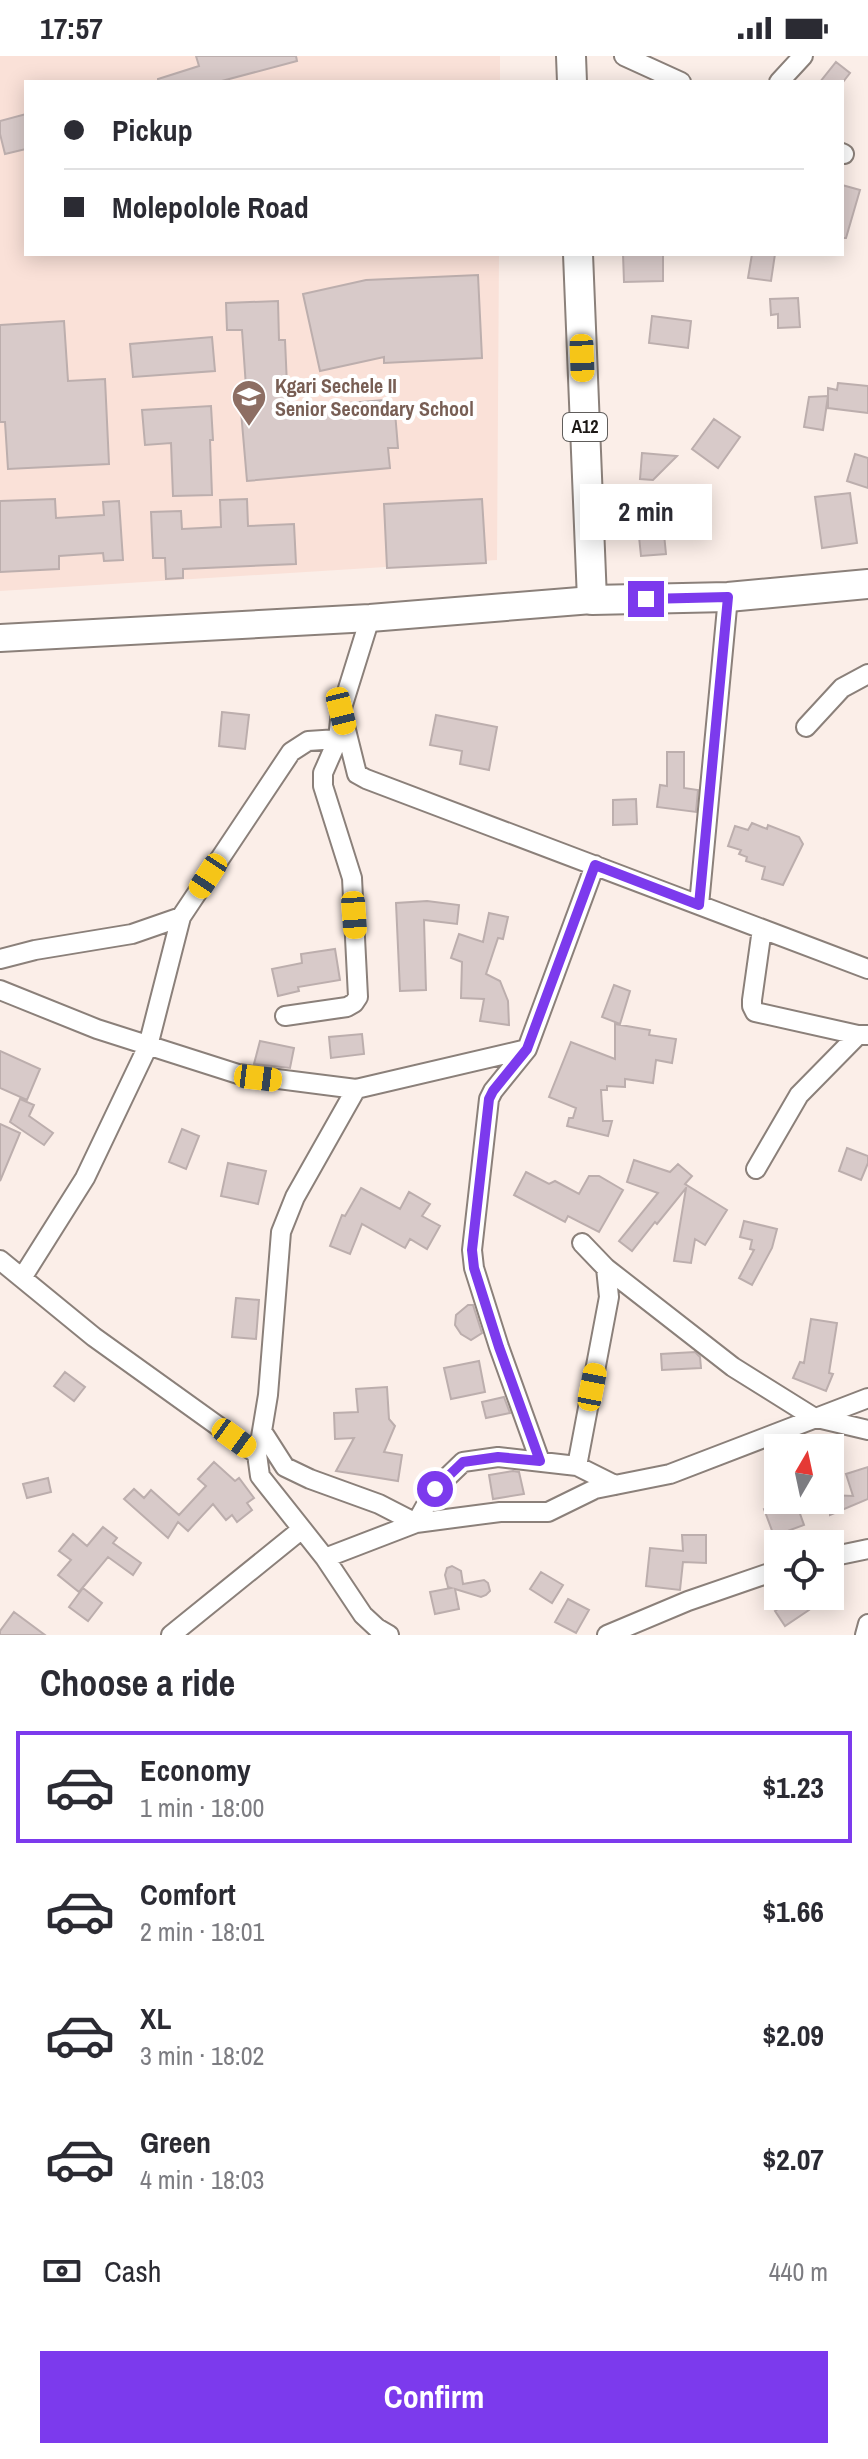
<!DOCTYPE html>
<html lang="en">
<head>
<meta charset="utf-8">
<style>
	body { margin:0; font-family:"Archivo Narrow",sans-serif; background:#f2f2f3; color:#2b2b33; height:100vh; display:flex; flex-direction:column; font-size:30px; white-space:nowrap }
	* { box-sizing:border-box; margin:0 }
	p { font-size:26px; color:#7c7c81 }
	.icon { flex:none; width:44px; height:44px; fill:none; stroke:currentColor; stroke-width:2; stroke-linecap:round; stroke-linejoin:round }
	.map { position:relative; height:1579px; overflow:hidden }
	.panel { display:flex; flex-direction:column; background:#fff; flex:1 }
	.panel>* { flex:none }
	.guide { position:absolute; left:24px; top:24px; width:820px; height:176px; border-radius:0px; box-shadow:0 4px 20px #0003; display:grid; align-content:center; height:176px; padding:0 40px; background:#fff }
	.needle { width:52px; rotate:9deg }
	.controls { position:absolute; left:764px; top:1378px; display:grid; gap:16px }
	.controls a { display:grid; place-items:center; width:80px; height:80px; border-radius:0px; background:#fff; box-shadow:0 4px 20px #0003; font-size:40px }
	.end { position:absolute; width:36px; height:36px; margin:-18px; border:10px solid #7c3aed; background:#fff; box-shadow:0 0 0 4px #fff }
	.from { border-radius:50% }
	.bubble { position:absolute; height:56px; border-radius:0px; background:#fff; box-shadow:0 4px 20px #0003; font-size:26px; font-weight:700; line-height:56px; text-align:center }
	.car { position:absolute; width:24px; height:48px; margin:-24px -12px; border-radius:10px; box-shadow:0 0 6px 2px #0007; background:linear-gradient(#f5c518 24%,#345 0 40%,#f5c518 0 76%,#345 0 86%,#f5c518 0) }
	.guide b { display:flex; align-items:center; gap:28px; height:76px; font-size:30px }
	.guide b+b { border-top:2px solid #e1e1e2 }
	.guide i { width:20px; height:20px; background:#2b2b33 }
	ul { padding:0; list-style:none }
	li { display:flex; align-items:center; gap:24px; height:112px; margin:0 16px 12px; padding:0 24px; border:4px solid transparent; border-radius:0px }
	li div { flex:1 }
	li b { display:block; font-size:30px }
	li em { font-style:normal; font-weight:700 }
	li.current { border-color:#7c3aed }
	li>.icon { width:72px; height:72px; stroke-width:1.5 }
	h2 { padding:0 40px; font-size:36px; line-height:96px }
	.pay { display:flex; align-items:center; gap:20px; height:88px; padding:0 40px; font-size:30px }
	.pay p { margin-inline-start:auto }
	.button { display:flex; gap:16px; margin-top:auto; padding:16px 40px }
	.button a { flex:1; height:92px; border-radius:0px; background:#7c3aed; color:#fff; font-size:32px; font-weight:700; line-height:92px; text-align:center }
	.status { display:flex; justify-content:space-between; align-items:center; height:56px; padding:0 40px; background:#fff; direction:ltr }
	.status svg { height:22px; fill:currentColor }
	.map>svg:first-child { display:block }
	.education { fill:#fae1d8 }
	.building { fill:#d8cac9; stroke:#bcaead; stroke-width:2 }
	.lines { fill:none; stroke-linecap:round; stroke-linejoin:round }
	.street-casing { stroke:#8b807a; stroke-width:22 }
	.secondary-casing { stroke:#8b807a; stroke-width:30 }
	.primary-casing { stroke:#8b807a; stroke-width:32 }
	.street { stroke:#fff; stroke-width:18 }
	.secondary { stroke:#fff; stroke-width:26 }
	.primary { stroke:#fff; stroke-width:28 }
	.route { stroke:#7c3aed; stroke-width:10 }
	.labels { text-anchor:middle; stroke-width:8; stroke-linejoin:round; paint-order:stroke }
	.shield { fill:#fff; stroke:#605d5b; stroke-width:2 }
	.shield-label { font-size:18px; font-weight:bold; fill:#1c1815 }
	.education-label { font-size:20px; font-weight:bold; fill:#785e54; stroke:#fff; text-anchor:start }
</style>
</head>
<body>
<div class="status"><b>17:57</b><svg viewBox="0 0 49 12"><path d="M0 12V9h3v3zM5 12V6h3v6zM10 12V3h3v9zM15 12V0h3v12zM26 1h20v11H26zM47 4h2v5h-2z"/></svg></div>
<div class="map">
<svg width="868" height="1579" viewBox="0 0 868 1579">
	<rect width="100%" height="100%" fill="#fbeee8"/>
	<!-- education -->
	<path class="education" d="M0,0H500V26H26V198H499L497,504L0,535Z"/>
	<!-- building -->
	<path class="building" d="M196,0H296L297,5L218,26H158V23L199,10Z
		M836,6L850,17L843,26H820Z
		M26,58V93L5,98L0,78V65Z
		M842,129L860,134L846,182H842Z
		M623,198H663V225L624,226Z
		M752,198H775L771,225L748,222Z
		M478,219L482,302L384,307V301L320,315L303,238L366,224Z
		M798,242L800,271L778,272V258L771,259L770,243Z
		M278,245L279,284H285L288,352L384,344L385,357L395,356L398,392H388L390,412L247,425L239,332L246,331L242,274H227L226,247Z
		M652,260L691,265L688,292L649,287Z
		M64,265L68,325L105,323L109,408L8,413L5,366H0V269Z
		M212,281L215,315L133,321L130,288Z
		M838,327L868,330V357L828,352V332L837,334Z
		M828,340L823,374L804,371L809,341Z
		M211,350L213,384H210L212,439L173,440L171,387L145,389L142,354Z
		M714,363L740,381L718,412L692,393Z
		M642,397L677,400L653,424L640,423Z
		M855,398L868,402V432L847,425Z
		M667,430L696,452L682,472L652,450Z
		M850,437L857,487L822,492L815,441Z
		M55,443L56,462L104,459L103,446L119,445L123,504L104,505L103,497L59,500V513L0,516V445Z
		M247,443L248,470L294,468L296,508L183,513V522L166,523L165,502H153L151,456L181,455L182,473L221,471L220,444Z
		M482,443L486,507L387,512L384,448Z
		M663,468L666,498L641,500L638,471Z
		M222,656L249,659L245,693L219,690Z
		M436,659L497,671L489,714L460,708L462,695L430,689Z
		M667,696H684V732L698,734L696,756L657,751L660,729L667,730Z
		M636,743L637,768L613,769V744Z
		M752,767L767,773L768,769L799,781L803,788L783,829L762,823L765,811L746,805L747,801L739,798L741,794L728,790L735,770L748,774Z
		M427,845L459,849L457,868L424,864L426,934L400,935L396,847Z
		M489,857L508,861L503,883L498,882L486,918L500,925L508,945L509,969L480,965L484,943L461,942L462,906L451,902L459,878L483,886Z
		M335,893L340,924L298,931L299,935L278,940L272,913L302,907L301,898Z
		M614,929L630,935L620,968L602,961Z
		M615,968L650,974L649,979L676,983L672,1007L656,1004L653,1027L625,1023V1031L607,1030V1034H601L603,1065H612L608,1080L567,1070L569,1062H573L576,1052L549,1041L571,986L615,1003Z
		M362,978L364,998L331,1002L329,981Z
		M260,985L294,992L290,1012L254,1008Z
		M0,995L40,1013L27,1044L0,1032Z
		M20,1043L34,1049L29,1060L53,1077L44,1089L10,1066Z
		M0,1068L20,1077L0,1125Z
		M182,1073L199,1080L186,1113L169,1106Z
		M847,1092L868,1100V1107L861,1124L839,1115Z
		M634,1104L670,1116L678,1108L692,1120L685,1128L727,1154L705,1189L695,1183L691,1207L674,1205L686,1132L657,1168L655,1166L632,1195L619,1185L658,1137L627,1126Z
		M228,1107L266,1115L258,1148L221,1140Z
		M526,1116L549,1128L555,1125L579,1138L589,1120H599L623,1134L599,1176L568,1160L565,1166L514,1139Z
		M361,1132L400,1153L409,1136L430,1148L422,1160L440,1170L427,1193L410,1183L405,1192L362,1168L350,1198L330,1190L342,1159L345,1160Z
		M744,1165L777,1173L772,1192L752,1229L739,1222L754,1194L750,1193L752,1184L740,1181Z
		M236,1242L259,1244L256,1283L232,1281Z
		M468,1249H473L482,1277L471,1284L461,1278L455,1269L456,1259Z
		M811,1263L837,1267L829,1317L833,1318L826,1335L793,1322L800,1306L804,1307Z
		M695,1296L700,1301L701,1312L662,1314L661,1298Z
		M479,1305L485,1336L451,1343L444,1312Z
		M65,1316L85,1331L74,1345L54,1330Z
		M387,1331L389,1363L395,1370L384,1396L402,1399L398,1425L336,1415L354,1382L335,1383L334,1357L358,1356L356,1333Z
		M504,1341L510,1357L486,1362L482,1346Z
		M214,1406L235,1425L239,1422L254,1442L247,1447L252,1454L237,1466L232,1459L226,1464L213,1448L188,1475L178,1466L168,1482L124,1443L134,1433L144,1442L151,1434L179,1459L206,1430L198,1423Z
		M868,1411V1443L830,1459V1439L853,1440L846,1418Z
		M513,1415L519,1416L524,1438L493,1443L489,1419Z
		M48,1422L51,1436L27,1442L23,1428Z
		M790,1444H795L804,1469L774,1480L764,1453Z
		M103,1471L117,1482L113,1487L141,1507L133,1519L108,1501L79,1536L58,1519L71,1504L59,1495L73,1478L87,1490Z
		M682,1479H706V1507L683,1506L680,1534L646,1530L650,1492L683,1495Z
		M452,1510L461,1515L463,1528L484,1524L488,1527L490,1535L486,1539L481,1541L455,1533L459,1553L435,1558L430,1536L451,1532L448,1531L445,1519L447,1512Z
		M541,1516L563,1529L552,1547L530,1533Z
		M83,1532L102,1547L88,1565L69,1551Z
		M797,1540H800L809,1554L785,1570L775,1555Z
		M568,1543L589,1554L576,1577L555,1566Z
		M14,1556L45,1579H0V1575Z"/>
	<g class="lines">
		<defs>
			<path id="street" d="M624,0L681,26
				M779,26L803,0
				M842,97L844,98
				M344,666L357,718L366,723L868,913
				M806,671L842,632L868,618
				M699,849L728,541
				M762,873L752,944V950L755,956L858,979H868
				M0,903L35,894L132,878L181,861
				M0,934L97,973L238,1018L356,1033L527,993
				M285,960L347,951L354,947L358,941L352,822L323,730V717L338,683
				M756,1113L799,1039L858,979
				M582,1187L606,1212L733,1311L813,1361L868,1374
				M0,1204L94,1281L257,1398L260,1420L325,1502L363,1559L377,1572L389,1579
				M22,1222L85,1122L148,990L181,861L291,696L308,685L338,683L341,655L370,562
				M262,1375L285,1411L310,1423L379,1448L416,1467L435,1433L463,1406L498,1401L577,1410L615,1429
				M260,1387L268,1339L281,1176L295,1141L356,1033
				M540,1405L499,1291L474,1212L472,1194L489,1043L493,1035L527,993L595,809
				M577,1410L609,1241L606,1212
				M830,1501L868,1493
				M325,1502L416,1467L500,1456H548L595,1433L670,1418L868,1342
				M171,1579L302,1473
				M607,1579L688,1545L778,1514
				M865,1579L868,1568"/>
			<path id="secondary" d="M0,582L370,562L592,544"/>
			<path id="primary" d="M571,0L572,26
				M578,198L592,544L728,541L868,528"/>
		</defs>
		<!-- street casing -->
		<use href="#street" class="street-casing"/>
		<!-- secondary casing -->
		<use href="#secondary" class="secondary-casing"/>
		<!-- primary casing -->
		<use href="#primary" class="primary-casing"/>
		<!-- street -->
		<use href="#street" class="street"/>
		<!-- secondary -->
		<use href="#secondary" class="secondary"/>
		<!-- primary -->
		<use href="#primary" class="primary"/>
	</g>
	<g class="lines">
		<!-- route -->
		<path class="route" d="M435,1433L463,1406L498,1401L540,1405L499,1291L474,1212L472,1194L489,1043L493,1035L527,993L595,809L699,849L728,541L646,543"/>
	</g>
	<!-- icons -->
	<defs>
		<symbol id="school-pin" viewBox="-11 -11 22 30"><path d="M0 17L-7.5 6A9.5 9.5 0 1 1 7.5 6Z" fill="#8d6e63" stroke="#fff"/><path d="M0-5L7-2L0 1L-7-2ZM-4 1L0 2.5L4 1V4Q0 6-4 4Z" fill="#fff"/></symbol>
	</defs>
	<g fill-rule="evenodd">
		<use href="#school-pin" x="229" y="321" width="40" height="54"/>
	</g>
	<g class="labels">
		<!-- shield labels -->
		<rect class="shield" x="563" y="357" width="44" height="28" rx="6"/>
		<g class="shield-label">
			<text x="585" y="377">A12</text>
		</g>
		<!-- education labels -->
		<g class="education-label">
			<text x="275" y="337">Kgari Sechele II<tspan x="275" dy="23">Senior Secondary School</tspan></text>
		</g>
	</g>
</svg>
<div class="controls">
<a><svg class="needle" viewBox="-14 -14 28 28"><path d="M0-13l5 13h-10z" fill="#e53935"/><path d="M0 13l5-13h-10z" fill="#7c7c81"/></svg></a>
<a><svg class="icon" aria-label="locate" viewBox="0 0 24 24"><circle cx="12" cy="12" r="6"/><path d="M12 2v4M12 18v4M2 12h4M18 12h4"/></svg></a>
</div>
<i class="end from" style="left:435px;top:1433px"></i>
<i class="end" style="left:646px;top:543px"></i>
<div class="bubble" style="left:580px;top:428px;width:132px">2 min</div>
<i class="car" style="left:582px;top:302px;rotate:178deg"></i>
<i class="car" style="left:341px;top:655px;rotate:166deg"></i>
<i class="car" style="left:208px;top:820px;rotate:213deg"></i>
<i class="car" style="left:354px;top:859px;rotate:176deg"></i>
<i class="car" style="left:258px;top:1022px;rotate:97deg"></i>
<i class="car" style="left:592px;top:1331px;rotate:11deg"></i>
<i class="car" style="left:234px;top:1382px;rotate:126deg"></i>
<div class="guide">
<b><i class="from"></i>Pickup</b>
<b><i></i>Molepolole Road</b>
</div>
</div>
<section class="panel">
<h2>Choose a ride</h2>
<ul>
<li class="current"><svg class="icon" aria-label="car" viewBox="0 0 24 24"><path d="M5 17H2v-5l4-1 3-4h7l3 4 3 1v5h-3M9 17h6M6 11h13"/><circle cx="7" cy="17" r="2"/><circle cx="17" cy="17" r="2"/></svg><div><b>Economy</b><p>1 min · 18:00</p></div><em>$1.23</em></li>
<li><svg class="icon" aria-label="car" viewBox="0 0 24 24"><path d="M5 17H2v-5l4-1 3-4h7l3 4 3 1v5h-3M9 17h6M6 11h13"/><circle cx="7" cy="17" r="2"/><circle cx="17" cy="17" r="2"/></svg><div><b>Comfort</b><p>2 min · 18:01</p></div><em>$1.66</em></li>
<li><svg class="icon" aria-label="car" viewBox="0 0 24 24"><path d="M5 17H2v-5l4-1 3-4h7l3 4 3 1v5h-3M9 17h6M6 11h13"/><circle cx="7" cy="17" r="2"/><circle cx="17" cy="17" r="2"/></svg><div><b>XL</b><p>3 min · 18:02</p></div><em>$2.09</em></li>
<li><svg class="icon" aria-label="car" viewBox="0 0 24 24"><path d="M5 17H2v-5l4-1 3-4h7l3 4 3 1v5h-3M9 17h6M6 11h13"/><circle cx="7" cy="17" r="2"/><circle cx="17" cy="17" r="2"/></svg><div><b>Green</b><p>4 min · 18:03</p></div><em>$2.07</em></li>
</ul>
<div class="pay"><svg class="icon" aria-label="cash" viewBox="0 0 24 24"><path d="M3 7h18v10H3z"/><circle cx="12" cy="12" r="2"/></svg>Cash<p>440 m</p></div>
<div class="button"><a>Confirm</a></div>
</section>
</body>
</html>
